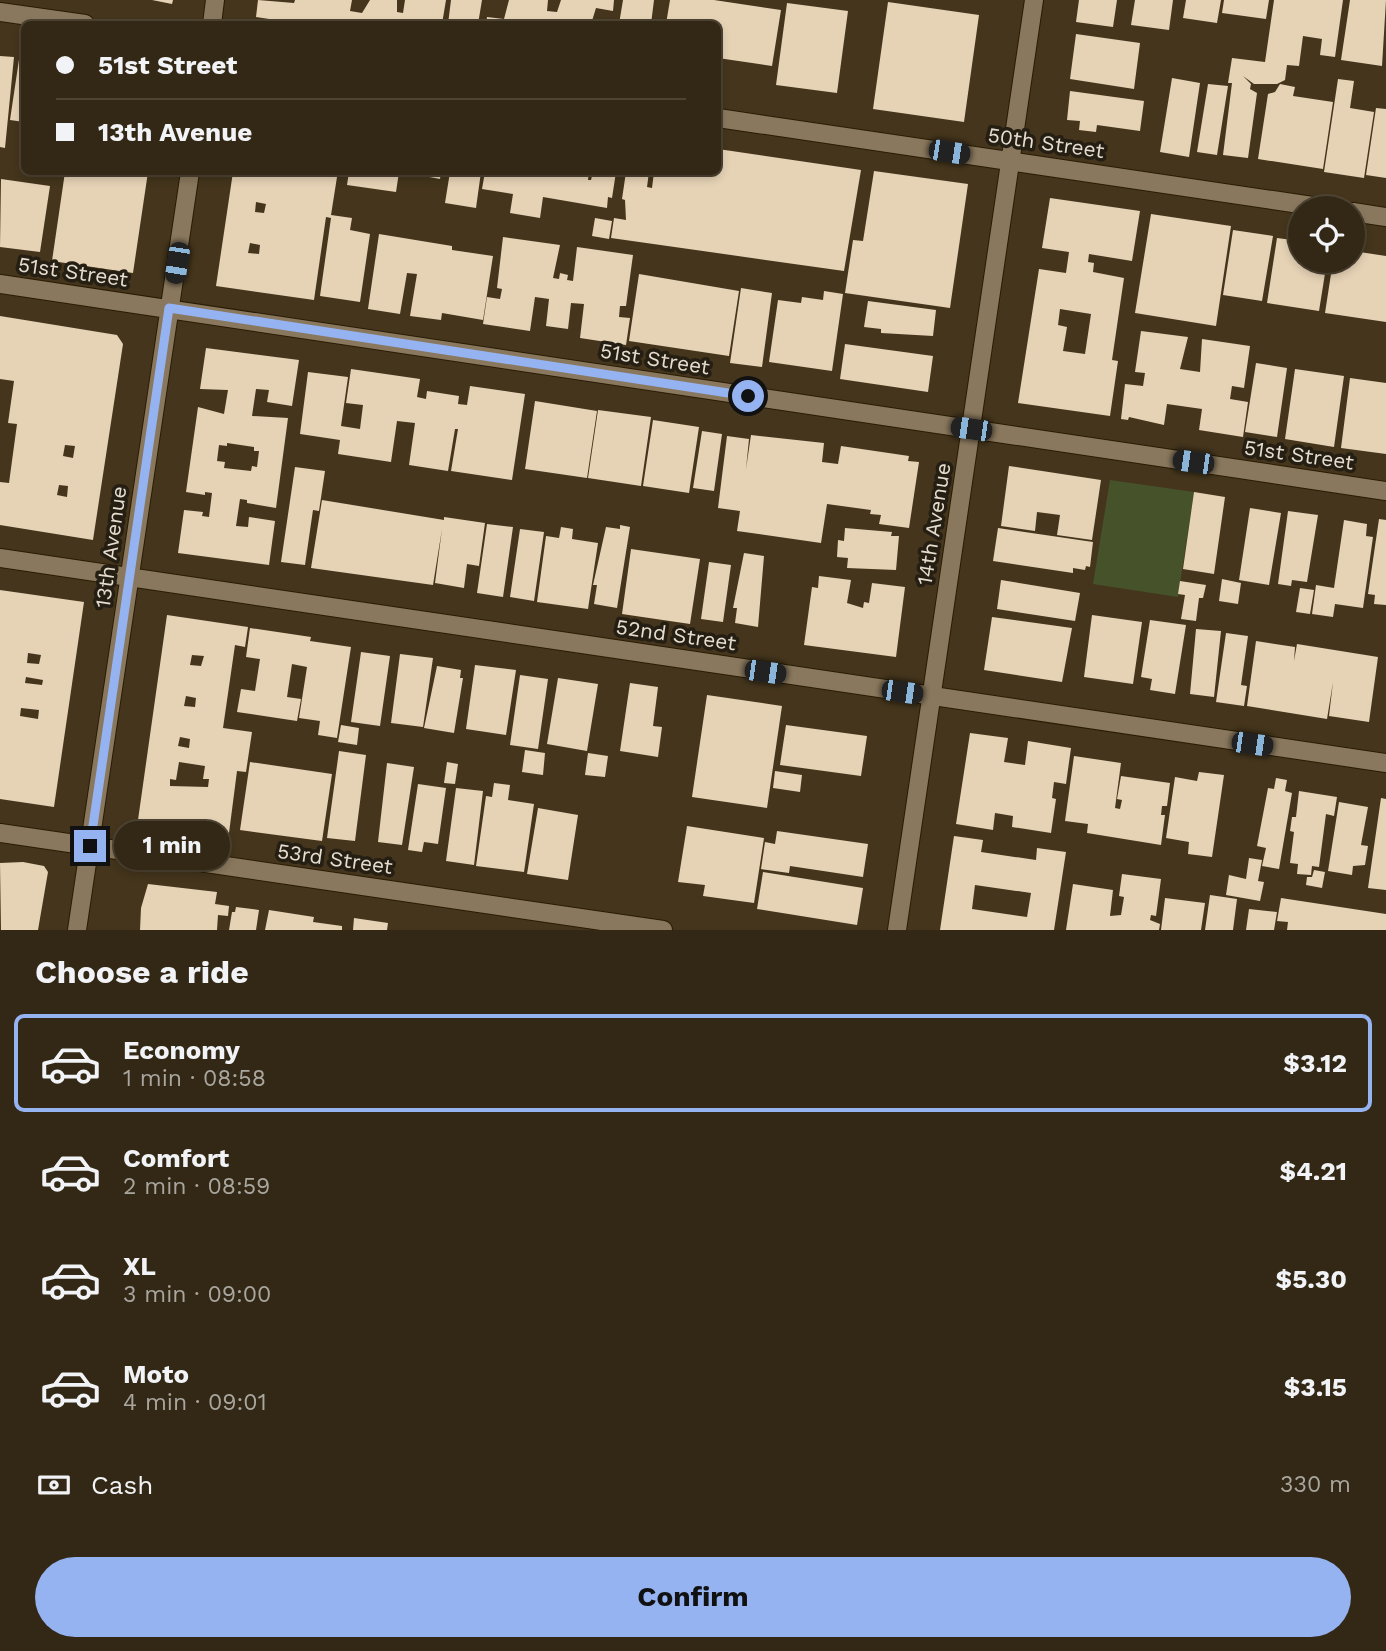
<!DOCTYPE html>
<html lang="en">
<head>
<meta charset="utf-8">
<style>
	body { margin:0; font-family:"Work Sans",sans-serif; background:#3e3422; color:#f1f3f6; height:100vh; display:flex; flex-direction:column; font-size:26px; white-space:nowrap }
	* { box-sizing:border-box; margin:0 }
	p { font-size:23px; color:#a9a6a0 }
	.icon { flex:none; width:38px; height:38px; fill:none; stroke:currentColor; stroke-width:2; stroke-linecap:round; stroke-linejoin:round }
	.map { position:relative; height:930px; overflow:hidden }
	.drawer { display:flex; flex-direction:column; background:#332815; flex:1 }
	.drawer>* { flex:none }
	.top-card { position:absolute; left:21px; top:21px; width:700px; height:154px; border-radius:10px; box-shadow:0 4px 10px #0003,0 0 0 2px #4e4434; display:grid; align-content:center; height:154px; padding:0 35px; background:#332815 }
	.controls { position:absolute; left:1288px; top:196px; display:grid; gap:14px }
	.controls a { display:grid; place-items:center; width:77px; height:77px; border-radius:50%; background:#332815; box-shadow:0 4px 10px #0003,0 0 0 2px #4e4434; font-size:35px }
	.end { position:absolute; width:32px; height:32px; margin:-16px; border:9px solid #95b2f1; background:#111; box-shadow:0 0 0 4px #111 }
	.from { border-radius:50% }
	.bubble { position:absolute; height:49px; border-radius:24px; background:#332815; box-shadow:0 4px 10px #0003,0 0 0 2px #4e4434; font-size:23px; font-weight:700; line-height:49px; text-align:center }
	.car { position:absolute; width:21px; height:42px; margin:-21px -10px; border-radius:9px; box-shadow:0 0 5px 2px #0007; background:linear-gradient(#222 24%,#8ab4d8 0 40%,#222 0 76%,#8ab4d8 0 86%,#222 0) }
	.top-card b { display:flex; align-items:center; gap:24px; height:66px; font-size:26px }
	.top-card b+b { border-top:2px solid #4e4434 }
	.top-card i { width:18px; height:18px; background:#f1f3f6 }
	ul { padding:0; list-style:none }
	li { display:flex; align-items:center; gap:21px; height:98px; margin:0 14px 10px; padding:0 21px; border:4px solid transparent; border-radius:10px }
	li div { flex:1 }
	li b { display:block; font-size:26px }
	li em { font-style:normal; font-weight:700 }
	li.current { border-color:#95b2f1 }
	li>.icon { width:63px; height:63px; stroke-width:1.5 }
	h2 { padding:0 35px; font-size:32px; line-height:84px }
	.pay { display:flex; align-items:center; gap:18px; height:77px; padding:0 35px; font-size:26px }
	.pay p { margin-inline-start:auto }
	.action { display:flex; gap:14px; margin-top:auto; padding:14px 35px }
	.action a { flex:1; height:80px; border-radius:42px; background:#95b2f1; color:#111; font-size:28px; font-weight:700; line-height:80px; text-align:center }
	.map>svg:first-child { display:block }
	.green { fill:#46532a }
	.building { fill:#e6d3b6; fill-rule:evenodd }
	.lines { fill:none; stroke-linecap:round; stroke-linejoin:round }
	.minor-casing { stroke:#2a1c04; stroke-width:20 }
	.secondary-casing { stroke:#2a1c04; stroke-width:20 }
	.minor { stroke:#89785d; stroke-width:18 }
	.secondary { stroke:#89785d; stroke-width:18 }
	.route { stroke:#95b2f1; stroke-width:9 }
	.labels { text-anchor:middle; stroke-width:7; stroke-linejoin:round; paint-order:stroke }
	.street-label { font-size:21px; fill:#e6ddce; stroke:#251e13 }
</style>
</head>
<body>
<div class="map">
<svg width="1386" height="930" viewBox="0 0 1386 930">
	<rect width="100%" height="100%" fill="#44351c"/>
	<!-- green -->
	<path class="green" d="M1110,480L1194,492L1178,597L1093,584Z"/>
	<!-- building -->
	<path class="building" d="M152,0H173L172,4Z
		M258,0L294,3L295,0H352L350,11L362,13L370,0H397V12L403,13L405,0H446L442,24H302L256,17Z
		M451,0H482L478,24H448Z
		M509,0H548L547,11L557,12L561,0H614L613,11L596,8L591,24H486L487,17L504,19Z
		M623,0H654L651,24H619Z
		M670,0H714L781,10L772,66L718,58V24H666Z
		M1079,0H1117L1113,27L1076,22Z
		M1135,0H1173L1169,30L1131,25Z
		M1186,0H1221L1217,23L1183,18Z
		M1224,0H1269L1266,19L1222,13Z
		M1274,0H1343L1335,57L1320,55L1322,39L1303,36L1299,66L1287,65L1285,80L1277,84H1254L1243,76L1251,84L1250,89L1257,93L1248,158L1223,155L1232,83H1228L1232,58L1265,62Z
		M1350,0H1386L1382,66L1341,60Z
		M888,2L979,15L964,122L873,109Z
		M787,3L848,11L837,93L776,85Z
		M1076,34L1140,43L1134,89L1070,79Z
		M20,53H24V122L10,120Z
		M0,56L14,57L5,148L0,147Z
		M1172,78L1200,83L1189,157L1160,152Z
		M1338,79L1354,81L1350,108L1374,112L1364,178L1324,172Z
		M1208,84L1228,86L1217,155L1197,152Z
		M1280,84L1295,87L1293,96L1333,102L1323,169L1258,159L1268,94L1275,92Z
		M1070,91L1144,101L1140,131L1097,125L1096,132L1079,130L1080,121L1067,120Z
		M1376,108L1386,109V178L1366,175Z
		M718,149L861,170L844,271L611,238L614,218L626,220L625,200L622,199L626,172H649L647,187L652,188L654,172H718Z
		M874,171L968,184L950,308L845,293L853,240L863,241Z
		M65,172H148L133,273L52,261Z
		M233,172H332V177H337L331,215L352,218L350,230L370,234L360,302L320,296L331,218L326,217L314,300L216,286ZM256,202L266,204L264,213L255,212ZM250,243L260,245L259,254L248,253Z
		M349,172H399L396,192L347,185Z
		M403,172H441L440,179Z
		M450,172H481L476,208L445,203Z
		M485,172H589L588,180H591L593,172H616L612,198L608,197L607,208L543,197L540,218L510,213L513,194L482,189Z
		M1,179L50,186L40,252L0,247Z
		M1050,198L1140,211L1132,261L1089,254L1088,262L1094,263L1093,272L1124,278L1112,360L1118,361L1110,416L1018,403L1039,269L1066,273L1069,252L1042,248ZM1060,309L1091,314L1085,354L1063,351L1067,327L1058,325Z
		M1151,214L1231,226L1216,326L1135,313Z
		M595,218L612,221L609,239L592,236Z
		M1233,230L1273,236L1262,301L1223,295Z
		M379,234L452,246V250L493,256L483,320L442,313L441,320L410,316L417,274L407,273L400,314L368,309Z
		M503,237L560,245L553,278L559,279L560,273L568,275L567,280L573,281L577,247L633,255L626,306H620L619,317L630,318L626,345L580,338L584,304L571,303L568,329L546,326L549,299L535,297L530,331L483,324L487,297L500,299L502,289L497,288Z
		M1277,238L1300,241V261H1327L1319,311L1267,303Z
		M1353,251L1386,256V322L1325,313L1333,261H1353Z
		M639,274L739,291L729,356L629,341Z
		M741,288L772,293L762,367L730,363Z
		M824,291L843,294L832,371L769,362L778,300L801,303L802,297L823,300Z
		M868,301L936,310L933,336L881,333V329L864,327Z
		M0,316L117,335L123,344L93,540L0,525V482L9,483L17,424L8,423L14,381L0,379ZM65,445L75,446L73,458L63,456ZM59,485L68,486L67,497L57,495Z
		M1141,331L1188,337L1180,369L1200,372L1202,339L1250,346L1244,388L1232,386L1230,399L1248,402L1243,437L1199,430L1202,409L1167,404L1164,425L1129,417L1128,420L1121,419L1125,384L1143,386L1145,373L1135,372Z
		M845,344L933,356L928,392L840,379Z
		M206,348L299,360L292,406L267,402L269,390L256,389L252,416L288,418L276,508L247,503V500L240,499L236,526L248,527L249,517L275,521L269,565L178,553L184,510L203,512L202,516L209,517L212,493L205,492V495L186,492L198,407L224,414L228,390L200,389ZM227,443L254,447V451H259L257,467L252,466L251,471L224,468L225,462L217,461L219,445L227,446Z
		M1256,363L1287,368L1277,437L1245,432Z
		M351,369L420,379L417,397L426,399L427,391L459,396L458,404L467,405L470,386L525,394L512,480L451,471L458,429H455L448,471L409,465L415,423L397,421L391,462L338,454L340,440L300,434L308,372L348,377L341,426L360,429L363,405L346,403Z
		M1295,369L1344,376L1334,447L1285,439Z
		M1350,378L1386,383V454L1341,448Z
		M535,401L597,411L587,478L525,469Z
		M598,410L651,417L641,486L588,478Z
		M653,420L699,427L689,493L643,486Z
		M702,431L722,434L714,491L693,488Z
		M751,435L824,443L822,462L838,464L841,446L909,456L908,461L919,462L909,528L879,524L881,515L870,514L871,510L827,504L821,543L737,531L740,511L718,508L727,436L749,439L746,469Z
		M1009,466L1101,480L1092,540L1057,535L1060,515L1037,512L1035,531L1001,526Z
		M295,467L325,471L319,511L313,510L305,565L281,562Z
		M1194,492L1225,497L1214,574L1183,569Z
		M322,500L444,520V517L485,523L479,566L467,564L464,588L435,583L442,529L433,585L311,568Z
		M1250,508L1281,513L1269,585L1239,580Z
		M1288,511L1318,515L1307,582L1292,580L1291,586L1278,584Z
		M1379,519L1386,520V605L1374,604L1375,595L1368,594Z
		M1344,520L1367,524L1366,536L1373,537L1363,608L1335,604L1333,617L1312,614L1316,585L1334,588Z
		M487,524L513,527L503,597L477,593Z
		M620,525L630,527L617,608L594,604L597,585H593L606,527L620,529Z
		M561,527L573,529L572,539L598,543L588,609L537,602L546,536L559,538Z
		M845,528L892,532L891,536H899L896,570L847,568L848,558L837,557L838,540L844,541Z
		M998,528L1093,542L1090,567L1086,566L1085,570L1073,568V573L993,561Z
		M520,529L544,532L534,601L510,597Z
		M631,549L700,559L690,624L622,614Z
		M744,553L764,556L758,627L735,623L737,608H733Z
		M709,562L731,565L723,622L701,619Z
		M819,576L851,580L847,603L863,608L864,602L869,603L872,583L905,587L896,657L804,645L812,587L818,588Z
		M1222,579L1241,583L1238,604L1219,601Z
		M1001,580L1080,593L1075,621L997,609Z
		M1180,581L1206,585L1203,598H1199L1196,621L1181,619L1185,595L1178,594Z
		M1300,588L1314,590L1310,614L1296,612Z
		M0,590L84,602L54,807L0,799ZM28,653L41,655L39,664L27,663ZM26,677L43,680L42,685L25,683ZM21,708L39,710L38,719L20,716Z
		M167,615L248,627L245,647L235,645L223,728L252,732L246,772L237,771L229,833L138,820ZM192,655L204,656L201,666L190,665ZM186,696L196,698L195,707L184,706ZM180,737L190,739L189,748L178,746ZM179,762L205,766L203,779H209L208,787L170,786V779L176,780Z
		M1092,615L1142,622L1133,684L1084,677Z
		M992,617L1072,628L1062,682L984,670Z
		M1150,620L1186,625L1175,694L1150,690L1152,679L1141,677Z
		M250,628L311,637L310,641L351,647L337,738L318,735L320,721L299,718L307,667L292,664L287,697L301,699L297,721L237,712L241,689L255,691L260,659L246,657Z
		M1196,629L1221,631L1214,697L1190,694Z
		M1226,633L1248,636L1241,685L1247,686L1244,706L1216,702Z
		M1256,641L1295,647L1294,661L1297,644L1378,657L1369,722L1329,716L1333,682L1327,719L1247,706Z
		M361,652L390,656L380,726L351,722Z
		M400,654L433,658L423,727L391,723Z
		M475,665L516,670L506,735L466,729Z
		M437,666L461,670L460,678H463L454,733L424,728Z
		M520,675L548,679L538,749L510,745Z
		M558,678L598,684L587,751L547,744Z
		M630,683L658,687L653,726L662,727L658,757L620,751Z
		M707,695L782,706L767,808L692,797Z
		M341,725L359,728L357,745L338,742Z
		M786,725L867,736L861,776L780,765Z
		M970,733L1008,738L1004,762L1025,765L1028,741L1071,748L1066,784L1054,782L1052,798L1056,799L1051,833L1012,827L1013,816L995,813L993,830L956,824Z
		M525,750L545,753L543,775L522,772Z
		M339,751L366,755L355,841L327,838Z
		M588,753L608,756L605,777L585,775Z
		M1074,756L1121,763L1115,808L1120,809L1122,800L1117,799L1121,776L1170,783L1167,806H1162L1161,815H1165L1161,845L1087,833L1088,824L1065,821Z
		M250,762L332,774L322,841L240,830Z
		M447,762L458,764L455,784L444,783Z
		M387,763L414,767L402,845L378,842Z
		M775,771L802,775L800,792L773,788Z
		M1199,772L1224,775L1212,857L1188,854L1189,842L1166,838L1175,777L1197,781Z
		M1276,778L1287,780L1285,791L1292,793L1279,869L1262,866L1266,848L1257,846L1268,788L1274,789Z
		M494,783L510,785L508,800L534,804L524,872L476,866L486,796L492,797Z
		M418,784L446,788L438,844L424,842L422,852L408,850Z
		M456,788L483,791L474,865L446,861Z
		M1299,791L1337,797L1334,816L1326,814L1319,867L1312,866L1311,875L1297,874L1298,864L1290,863L1294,832L1290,831L1292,817H1296Z
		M1381,798L1386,799V890L1368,888Z
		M1339,802L1368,807L1361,845L1368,846L1365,865L1353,866L1352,875L1328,871Z
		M538,808L578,815L568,880L527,874Z
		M687,826L764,838L754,903L703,896L705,885L678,882Z
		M777,831L868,844L863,877L790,866L789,873L761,869L765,842L775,844Z
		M954,836L983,840L981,852L1036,860L1037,848L1066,852L1054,930H940ZM975,885L1031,893L1027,917L972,909Z
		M1249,858L1262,860L1258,881L1264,882L1260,901L1226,895L1229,875L1246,879Z
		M23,862L44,866L48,872L38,930H1L0,863Z
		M1314,870L1325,872L1322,888L1306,885L1307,877H1312Z
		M763,872L863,888L857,925L757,909Z
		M1122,874L1161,879L1156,916L1151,915L1150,920L1160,924L1159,930H1066L1073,884L1113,890L1110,916L1121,915L1124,897L1119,896Z
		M148,884L217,892L215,904L229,906L228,916L218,915L217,930H140L141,908Z
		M1210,895L1237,899L1233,930H1205Z
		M1165,898L1205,903L1201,930H1161Z
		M1281,898L1386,914V930H1287L1288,922L1277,921Z
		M236,907L259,910L256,930H229L232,912H235Z
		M1249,909L1277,912L1274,930H1246Z
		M269,910L314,917L313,922L342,926V930H265Z
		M354,918L388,923L387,930H353Z"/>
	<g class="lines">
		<defs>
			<path id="minor" d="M0,12L85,24
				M212,24L215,0
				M718,118L1326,208
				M1353,212L1386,217
				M0,284L1386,491
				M0,558L1386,763
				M0,833L663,930
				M77,930L190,172"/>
			<path id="secondary" d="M897,930L1034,0"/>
		</defs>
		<!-- minor casing -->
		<use href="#minor" class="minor-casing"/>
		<!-- secondary casing -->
		<use href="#secondary" class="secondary-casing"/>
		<!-- minor -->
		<use href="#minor" class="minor"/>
		<!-- secondary -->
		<use href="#secondary" class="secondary"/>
	</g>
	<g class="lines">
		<!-- route -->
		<path class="route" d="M90,846L169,308L748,396"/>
	</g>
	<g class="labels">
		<!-- street labels -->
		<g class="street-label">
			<text transform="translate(1046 143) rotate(8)" y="7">50th Street</text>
			<text transform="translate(73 272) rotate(8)" y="7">51st Street</text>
			<text transform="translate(655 359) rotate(9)" y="7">51st Street</text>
			<text transform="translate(1299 455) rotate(8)" y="7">51st Street</text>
			<text transform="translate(934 524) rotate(-81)" y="7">14th Avenue</text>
			<text transform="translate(111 547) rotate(-82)" y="7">13th Avenue</text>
			<text transform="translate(676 635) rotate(8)" y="7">52nd Street</text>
			<text transform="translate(335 859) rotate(8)" y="7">53rd Street</text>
		</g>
	</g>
</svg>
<div class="controls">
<a><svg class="icon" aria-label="locate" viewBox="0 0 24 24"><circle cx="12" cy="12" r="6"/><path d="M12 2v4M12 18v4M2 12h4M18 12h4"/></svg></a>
</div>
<i class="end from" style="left:748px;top:396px"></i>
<i class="end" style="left:90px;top:846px"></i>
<div class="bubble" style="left:114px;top:821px;width:116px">1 min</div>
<i class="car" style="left:949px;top:152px;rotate:99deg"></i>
<i class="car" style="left:177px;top:263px;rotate:189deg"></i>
<i class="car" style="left:971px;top:429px;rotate:278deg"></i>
<i class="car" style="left:1193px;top:462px;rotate:278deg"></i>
<i class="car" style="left:765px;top:672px;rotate:98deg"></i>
<i class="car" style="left:902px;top:692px;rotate:98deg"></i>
<i class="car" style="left:1252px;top:744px;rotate:98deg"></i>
<div class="top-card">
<b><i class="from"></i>51st Street</b>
<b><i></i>13th Avenue</b>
</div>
</div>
<section class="drawer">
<h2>Choose a ride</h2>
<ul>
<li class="current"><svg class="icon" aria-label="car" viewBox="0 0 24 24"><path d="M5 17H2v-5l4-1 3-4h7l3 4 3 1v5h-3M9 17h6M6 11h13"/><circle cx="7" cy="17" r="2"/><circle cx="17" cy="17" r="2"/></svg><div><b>Economy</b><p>1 min · 08:58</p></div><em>$3.12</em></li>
<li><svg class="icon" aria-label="car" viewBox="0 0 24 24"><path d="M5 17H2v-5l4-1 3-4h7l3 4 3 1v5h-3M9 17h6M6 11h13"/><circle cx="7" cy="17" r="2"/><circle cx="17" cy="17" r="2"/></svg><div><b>Comfort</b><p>2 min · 08:59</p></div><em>$4.21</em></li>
<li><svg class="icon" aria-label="car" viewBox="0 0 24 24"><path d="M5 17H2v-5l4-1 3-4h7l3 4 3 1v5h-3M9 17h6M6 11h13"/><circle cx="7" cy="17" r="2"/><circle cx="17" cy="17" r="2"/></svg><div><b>XL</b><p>3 min · 09:00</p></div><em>$5.30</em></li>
<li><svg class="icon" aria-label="car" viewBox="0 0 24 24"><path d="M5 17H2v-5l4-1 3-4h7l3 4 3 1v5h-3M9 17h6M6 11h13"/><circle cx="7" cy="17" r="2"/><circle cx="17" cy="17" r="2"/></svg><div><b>Moto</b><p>4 min · 09:01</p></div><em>$3.15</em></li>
</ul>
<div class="pay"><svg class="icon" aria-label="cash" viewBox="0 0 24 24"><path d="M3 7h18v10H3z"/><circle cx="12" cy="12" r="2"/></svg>Cash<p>330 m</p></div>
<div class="action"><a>Confirm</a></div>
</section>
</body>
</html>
